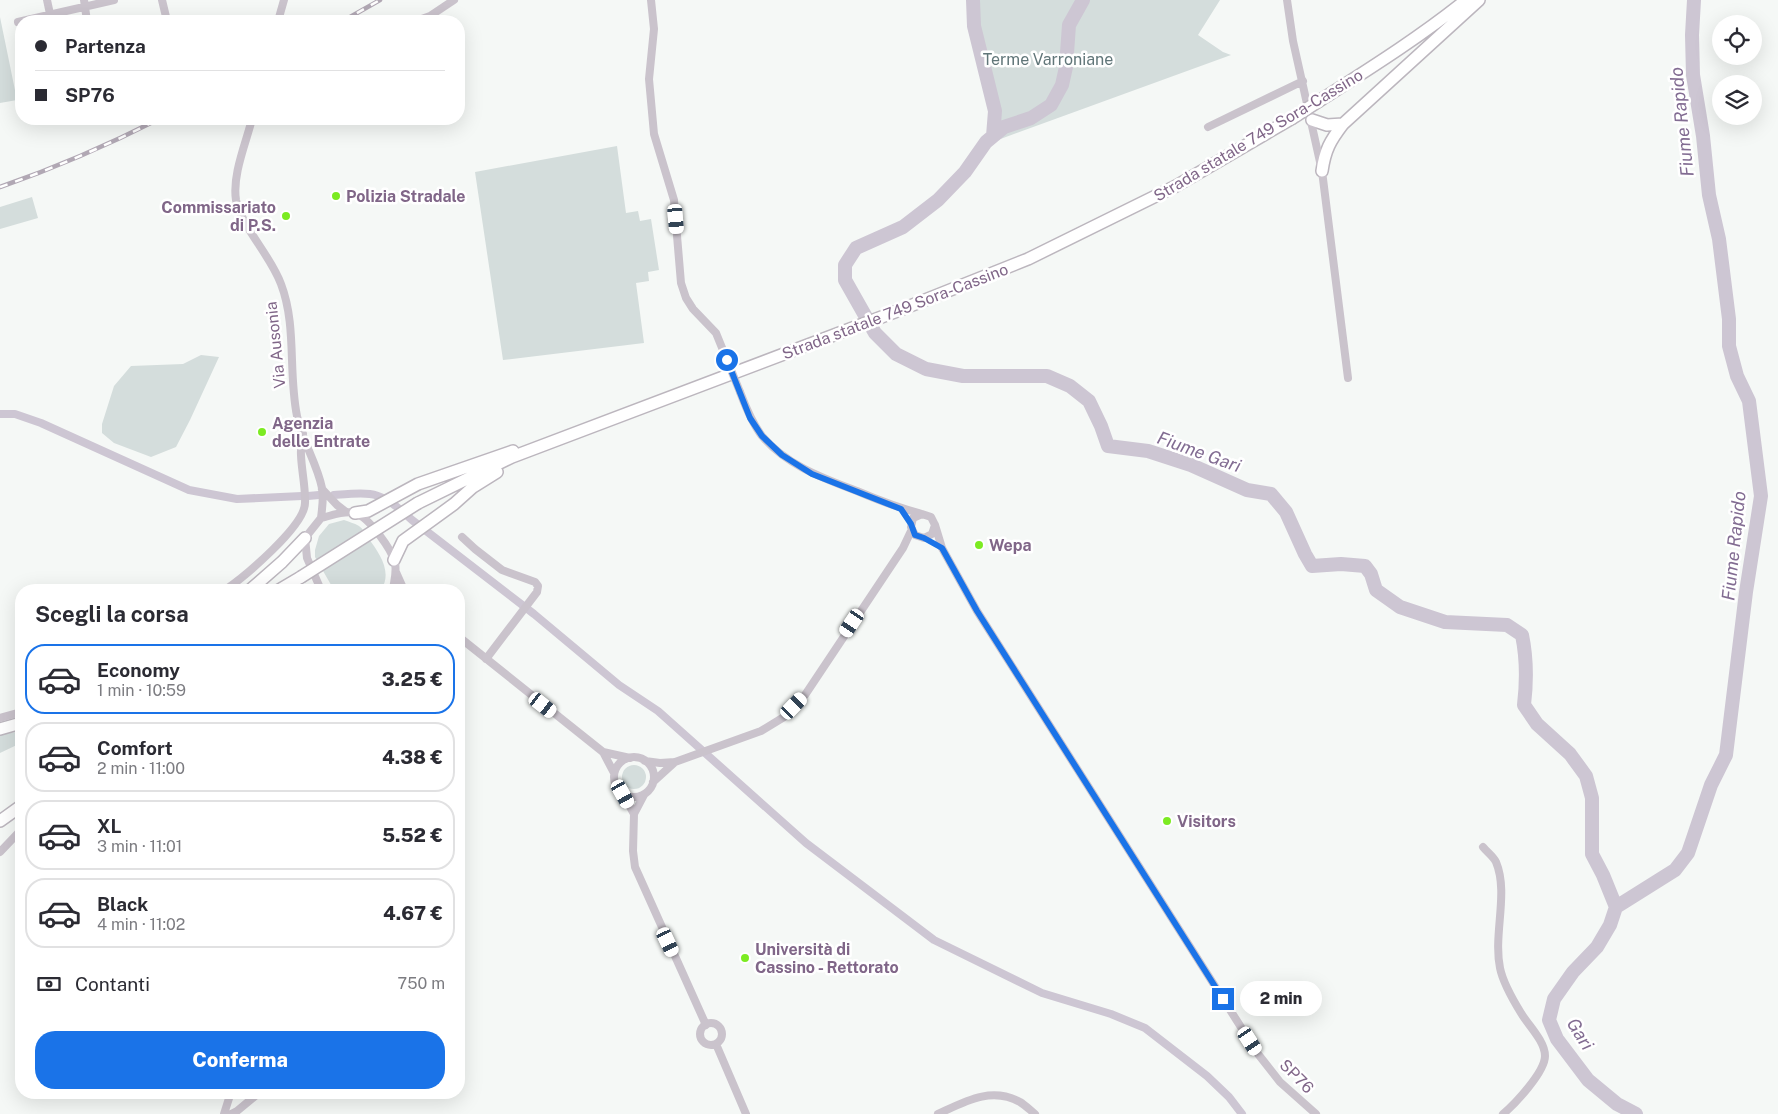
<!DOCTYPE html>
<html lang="it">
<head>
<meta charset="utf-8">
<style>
	body { margin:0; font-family:"Public Sans",sans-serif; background:#f2f2f3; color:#2b2b33; height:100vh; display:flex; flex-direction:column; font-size:19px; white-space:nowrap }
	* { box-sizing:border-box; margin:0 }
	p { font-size:16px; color:#7c7c81 }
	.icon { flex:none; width:28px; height:28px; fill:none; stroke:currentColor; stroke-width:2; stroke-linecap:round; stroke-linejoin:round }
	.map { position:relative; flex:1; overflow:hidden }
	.drawer { position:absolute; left:15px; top:584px; width:450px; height:515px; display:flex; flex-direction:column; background:#fff; border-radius:20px; box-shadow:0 5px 20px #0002 }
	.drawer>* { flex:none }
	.guide { position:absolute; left:15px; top:15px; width:450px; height:110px; border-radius:20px; box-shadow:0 5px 20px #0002; display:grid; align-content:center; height:110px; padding:0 20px; background:#fff }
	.controls { position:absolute; left:1712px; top:15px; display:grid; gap:10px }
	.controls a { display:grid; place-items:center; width:50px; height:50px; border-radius:50%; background:#fff; box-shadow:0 5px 20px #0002; font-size:25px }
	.end { position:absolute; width:22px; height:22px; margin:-11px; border:6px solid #1a73e8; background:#fff; box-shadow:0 0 0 2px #fff }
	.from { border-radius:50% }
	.bubble { position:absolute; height:35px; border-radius:18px; background:#fff; box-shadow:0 5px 20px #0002; font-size:16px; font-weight:800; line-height:35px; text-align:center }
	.car { position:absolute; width:15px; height:30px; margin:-15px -8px; border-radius:6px; box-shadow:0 0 4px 1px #0007; background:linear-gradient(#fff 24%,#345 0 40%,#fff 0 76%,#345 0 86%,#fff 0) }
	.guide b { display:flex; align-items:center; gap:18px; height:48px; font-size:19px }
	.guide b+b { border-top:1px solid #e1e1e2 }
	.guide i { width:12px; height:12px; background:#2b2b33 }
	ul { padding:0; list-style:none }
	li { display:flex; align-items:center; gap:15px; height:70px; margin:0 10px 8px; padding:0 10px; border:2px solid #e1e1e2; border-radius:20px }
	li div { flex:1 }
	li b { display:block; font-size:19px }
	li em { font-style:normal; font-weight:800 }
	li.on { border-color:#1a73e8 }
	li>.icon { width:45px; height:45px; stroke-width:1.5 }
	h2 { padding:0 20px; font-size:22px; line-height:60px }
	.pay { display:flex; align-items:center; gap:12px; height:55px; padding:0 20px; font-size:19px }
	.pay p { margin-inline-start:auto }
	.cta { display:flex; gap:10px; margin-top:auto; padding:10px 20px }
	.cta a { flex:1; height:58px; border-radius:20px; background:#1a73e8; color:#fff; font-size:20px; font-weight:800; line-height:58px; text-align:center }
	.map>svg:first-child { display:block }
	.green { fill:#d4dddc }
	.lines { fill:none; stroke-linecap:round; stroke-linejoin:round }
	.canal { stroke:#cdc6d3; stroke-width:8 }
	.river { stroke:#cdc6d3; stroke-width:14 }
	.highway-casing { stroke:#bcb6be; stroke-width:14 }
	.minor { stroke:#cac3cc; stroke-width:8 }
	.highway { stroke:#fff; stroke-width:11 }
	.rail-casing { stroke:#b1a8b4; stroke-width:4.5 }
	.rail { stroke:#fff; stroke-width:2.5; stroke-dasharray:8; stroke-linecap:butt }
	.highway-bridge-casing { stroke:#bcb6be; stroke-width:14; stroke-linecap:butt }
	.minor-bridge { stroke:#cac3cc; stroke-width:8 }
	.highway-bridge { stroke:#fff; stroke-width:11 }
	.route { stroke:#1a73e8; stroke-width:6 }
	.poi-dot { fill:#7ceb22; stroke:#fff; stroke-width:2 }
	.labels { text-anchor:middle; stroke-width:5; stroke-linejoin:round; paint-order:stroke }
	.park-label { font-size:16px; fill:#617679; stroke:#fff }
	.street-label { font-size:16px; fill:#806688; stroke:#fff }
	.poi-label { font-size:16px; font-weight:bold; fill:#806688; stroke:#fff; text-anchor:start }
	.water-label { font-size:18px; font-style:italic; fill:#826c92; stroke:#fff }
</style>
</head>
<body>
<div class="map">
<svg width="1778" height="1114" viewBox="0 0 1778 1114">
	<rect width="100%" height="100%" fill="#f5f8f6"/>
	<!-- green -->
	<path class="green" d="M977,0H1220L1198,35L1223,52L1231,55L995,141L993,86L978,25Z
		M0,17L17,100L0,103Z
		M617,146L626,213L638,211L640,221L651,219L659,270L648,272L649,281L636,283L644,343L503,360L475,172Z
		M32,197L38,218L0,229V207Z
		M201,355L219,357L190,420L176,447L151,457L114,443L102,433V424L114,386L131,366L183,364Z
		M344,520C349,522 354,523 359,526C363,529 366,534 369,539C379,553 393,572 381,590H334L315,557V550L319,536L329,524Z
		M21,731V743L0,753V735Z
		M622 777a12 12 0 1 1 24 0a12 12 0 1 1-24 0Z"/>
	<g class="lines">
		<!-- canal -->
		<path class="canal" d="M0,414H15L41,423L189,490L237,499L302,496
			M334,495C376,492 380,491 412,520L534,614L619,685L658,711L806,843L934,940L1042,993L1111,1014L1145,1028L1207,1076L1229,1097L1242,1114
			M308,496L319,495"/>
		<!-- river -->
		<path class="river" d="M973,0L974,26L995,111L993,136
			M1083,0L1069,25L1066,67L1062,85L1051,105L1031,118L1004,127L986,142L965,172L938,200L903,227L856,248L845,265V280L875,333L896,354L926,369L963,376H1047L1070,386L1089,401L1101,426L1108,446L1148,451L1191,465L1247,490L1271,494L1286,512L1305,554L1312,566L1341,564L1365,566L1371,574L1376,590L1400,607L1445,622L1507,625L1522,635C1527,659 1527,680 1524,705L1537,724L1570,754L1586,776L1592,798V854L1603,875L1616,907
			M1616,907L1675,870L1688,853L1711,785L1726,755L1746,592L1761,496L1749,401L1737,376L1729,346V319L1719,239L1709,195L1703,136L1693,75L1692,35L1694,0
			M1616,907L1610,925L1597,947L1573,972L1554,999L1549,1020L1557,1039L1588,1080L1617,1104L1636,1114"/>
		<defs>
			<path id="highway" d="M1319,101C1369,69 1420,37 1466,0
				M1312,120L1327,125L1343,124
				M1322,171C1325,150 1330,141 1343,124L1479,0
				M418,503L512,457L900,310L1028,259L1176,186L1291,119
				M355,513L368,511L418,484L513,451
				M394,560L403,541L454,504L473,487L497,472
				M250,590L282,562L305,538
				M279,590L301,577
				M0,729L21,723
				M0,821L21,806"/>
		</defs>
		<!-- highway casing -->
		<use href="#highway" class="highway-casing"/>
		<!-- minor -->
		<path class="minor" d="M47,0L50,14
			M84,0L87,21
			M162,0L167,21
			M651,0L654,29L649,79L654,134L674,200L681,283L686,298L693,309L716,333L727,360
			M1287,0L1293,41L1322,171L1348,378
			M278,21L284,0
			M416,21L430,16L454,0
			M18,22L114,0
			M252,119C246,143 232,175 236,200C241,226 271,256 281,284C297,326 288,372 297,416C302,441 317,463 322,488C324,497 322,509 321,518
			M1208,127L1303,81
			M740,392C746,408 752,423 762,436C786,465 823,478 857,491C878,500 899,508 922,514
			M322,489L337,505L346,512
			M935,525L932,534L924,538L915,535L911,527L913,518L922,514L931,517L935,525L942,548L977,611L1258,1054L1280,1082L1316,1114
			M462,537L475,549L502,570L535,582L538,586L537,592L486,659
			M396,572L404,590
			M225,590C244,577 305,526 305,503C306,480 297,457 303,434
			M321,590L307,558L305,538L321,518C331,516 344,510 355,513C369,517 392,550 395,563C397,572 394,581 393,590
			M459,637L603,752L614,773
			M0,718L21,712
			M603,752L630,758
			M614 777a20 20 0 1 1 40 0a20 20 0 1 1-40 0Z
			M645,761L660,763L675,762L761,731L784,717L805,695L903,548L912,529
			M653,782L675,762
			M623,794L634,814
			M644,795L634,814L633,851L635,867L706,1025
			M1483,847C1487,852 1493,856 1496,862C1509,893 1493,934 1500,968C1503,983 1513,1000 1521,1013C1528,1025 1545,1041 1545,1056C1545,1072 1515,1104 1503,1114
			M0,852L21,830
			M700 1034a11 11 0 1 1 22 0a11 11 0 1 1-22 0Z
			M716,1044L746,1114
			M224,1114L231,1092
			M231,1114L237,1111L260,1092
			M938,1114C964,1102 991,1086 1020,1102C1025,1105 1030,1110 1035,1114"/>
		<!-- highway -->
		<use href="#highway" class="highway"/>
		<defs>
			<path id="rail" d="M343,21L380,0
				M0,187C55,168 108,145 159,119"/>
		</defs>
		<!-- rail casing -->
		<use href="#rail" class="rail-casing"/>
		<!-- rail -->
		<use href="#rail" class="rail"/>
		<defs>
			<path id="highway-bridge" d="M1291,119L1319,101
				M301,577L418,503"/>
		</defs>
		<!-- highway-bridge casing -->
		<use href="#highway-bridge" class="highway-bridge-casing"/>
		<!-- minor-bridge -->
		<path class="minor-bridge" d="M727,360L740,392"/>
		<!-- highway-bridge -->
		<use href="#highway-bridge" class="highway-bridge"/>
	</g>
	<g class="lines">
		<!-- route -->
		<path class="route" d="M727,360L750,418L762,436L782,455L812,474L901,509L911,524L915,535L924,538L942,548L977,611L1223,999"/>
	</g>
	<!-- markers -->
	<g class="poi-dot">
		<circle cx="336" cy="196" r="5"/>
		<circle cx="286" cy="216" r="5"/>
		<circle cx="262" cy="432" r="5"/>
		<circle cx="979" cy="545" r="5"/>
		<circle cx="1167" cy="821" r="5"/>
		<circle cx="745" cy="958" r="5"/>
	</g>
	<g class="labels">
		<!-- park labels -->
		<g class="park-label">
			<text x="1048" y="65">Terme Varroniane</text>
		</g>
		<!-- street labels -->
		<g class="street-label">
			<text transform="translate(1258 135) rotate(-31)" y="6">Strada statale 749 Sora-Cassino</text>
			<text transform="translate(895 311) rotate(-21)" y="6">Strada statale 749 Sora-Cassino</text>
			<text transform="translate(275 345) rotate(-96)" y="6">Via Ausonia</text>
			<text transform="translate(1297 1076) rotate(45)" y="6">SP76</text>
		</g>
		<!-- poi labels -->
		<g class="poi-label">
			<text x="346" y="202">Polizia Stradale</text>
			<text x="276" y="213" text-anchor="end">Commissariato<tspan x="276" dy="18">di P.S.</tspan></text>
			<text x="272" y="429">Agenzia<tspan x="272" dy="18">delle Entrate</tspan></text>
			<text x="989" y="551">Wepa</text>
			<text x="1177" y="827">Visitors</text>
			<text x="755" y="955">Università di<tspan x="755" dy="18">Cassino - Rettorato</tspan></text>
		</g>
		<!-- water labels -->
		<g class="water-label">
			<text transform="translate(1682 122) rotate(-96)" y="6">Fiume Rapido</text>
			<text transform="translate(1199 452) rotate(20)" y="6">Fiume Gari</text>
			<text transform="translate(1734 546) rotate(-84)" y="6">Fiume Rapido</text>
			<text transform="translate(1580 1034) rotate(58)" y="6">Gari</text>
		</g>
	</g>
</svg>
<div class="controls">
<a><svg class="icon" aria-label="locate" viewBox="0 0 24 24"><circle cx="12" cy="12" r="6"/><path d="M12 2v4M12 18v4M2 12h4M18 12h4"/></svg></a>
<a><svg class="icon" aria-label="layers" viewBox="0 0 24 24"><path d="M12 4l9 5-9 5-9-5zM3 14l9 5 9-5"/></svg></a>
</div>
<i class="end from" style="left:727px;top:360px"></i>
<i class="end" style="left:1223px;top:999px"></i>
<div class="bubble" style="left:1240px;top:981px;width:82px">2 min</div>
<i class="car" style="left:676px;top:219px;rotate:175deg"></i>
<i class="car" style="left:852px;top:623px;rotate:214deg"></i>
<i class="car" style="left:543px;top:705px;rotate:128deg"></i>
<i class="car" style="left:794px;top:706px;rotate:44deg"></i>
<i class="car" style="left:623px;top:794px;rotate:151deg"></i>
<i class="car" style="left:668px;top:942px;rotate:155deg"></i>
<i class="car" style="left:1250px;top:1041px;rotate:147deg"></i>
<div class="guide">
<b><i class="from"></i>Partenza</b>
<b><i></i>SP76</b>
</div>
<section class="drawer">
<h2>Scegli la corsa</h2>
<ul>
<li class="on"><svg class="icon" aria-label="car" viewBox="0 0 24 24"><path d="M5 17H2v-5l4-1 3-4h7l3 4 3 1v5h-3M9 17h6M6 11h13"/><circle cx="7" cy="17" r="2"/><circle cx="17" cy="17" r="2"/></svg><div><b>Economy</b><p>1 min · 10:59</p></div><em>3.25 €</em></li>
<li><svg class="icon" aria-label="car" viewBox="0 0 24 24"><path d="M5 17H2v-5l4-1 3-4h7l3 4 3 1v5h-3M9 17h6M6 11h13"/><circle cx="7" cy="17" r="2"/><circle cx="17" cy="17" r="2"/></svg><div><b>Comfort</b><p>2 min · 11:00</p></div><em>4.38 €</em></li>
<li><svg class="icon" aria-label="car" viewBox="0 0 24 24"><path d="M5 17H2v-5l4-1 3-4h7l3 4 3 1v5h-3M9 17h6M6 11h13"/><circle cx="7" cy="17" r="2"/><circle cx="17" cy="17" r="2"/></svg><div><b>XL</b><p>3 min · 11:01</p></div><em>5.52 €</em></li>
<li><svg class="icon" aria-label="car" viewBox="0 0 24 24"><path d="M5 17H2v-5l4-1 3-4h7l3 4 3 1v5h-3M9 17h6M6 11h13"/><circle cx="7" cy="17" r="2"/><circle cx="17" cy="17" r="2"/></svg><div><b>Black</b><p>4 min · 11:02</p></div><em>4.67 €</em></li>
</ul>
<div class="pay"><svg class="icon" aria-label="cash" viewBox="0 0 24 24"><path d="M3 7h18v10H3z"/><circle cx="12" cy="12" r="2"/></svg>Contanti<p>750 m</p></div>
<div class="cta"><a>Conferma</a></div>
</section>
</div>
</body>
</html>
